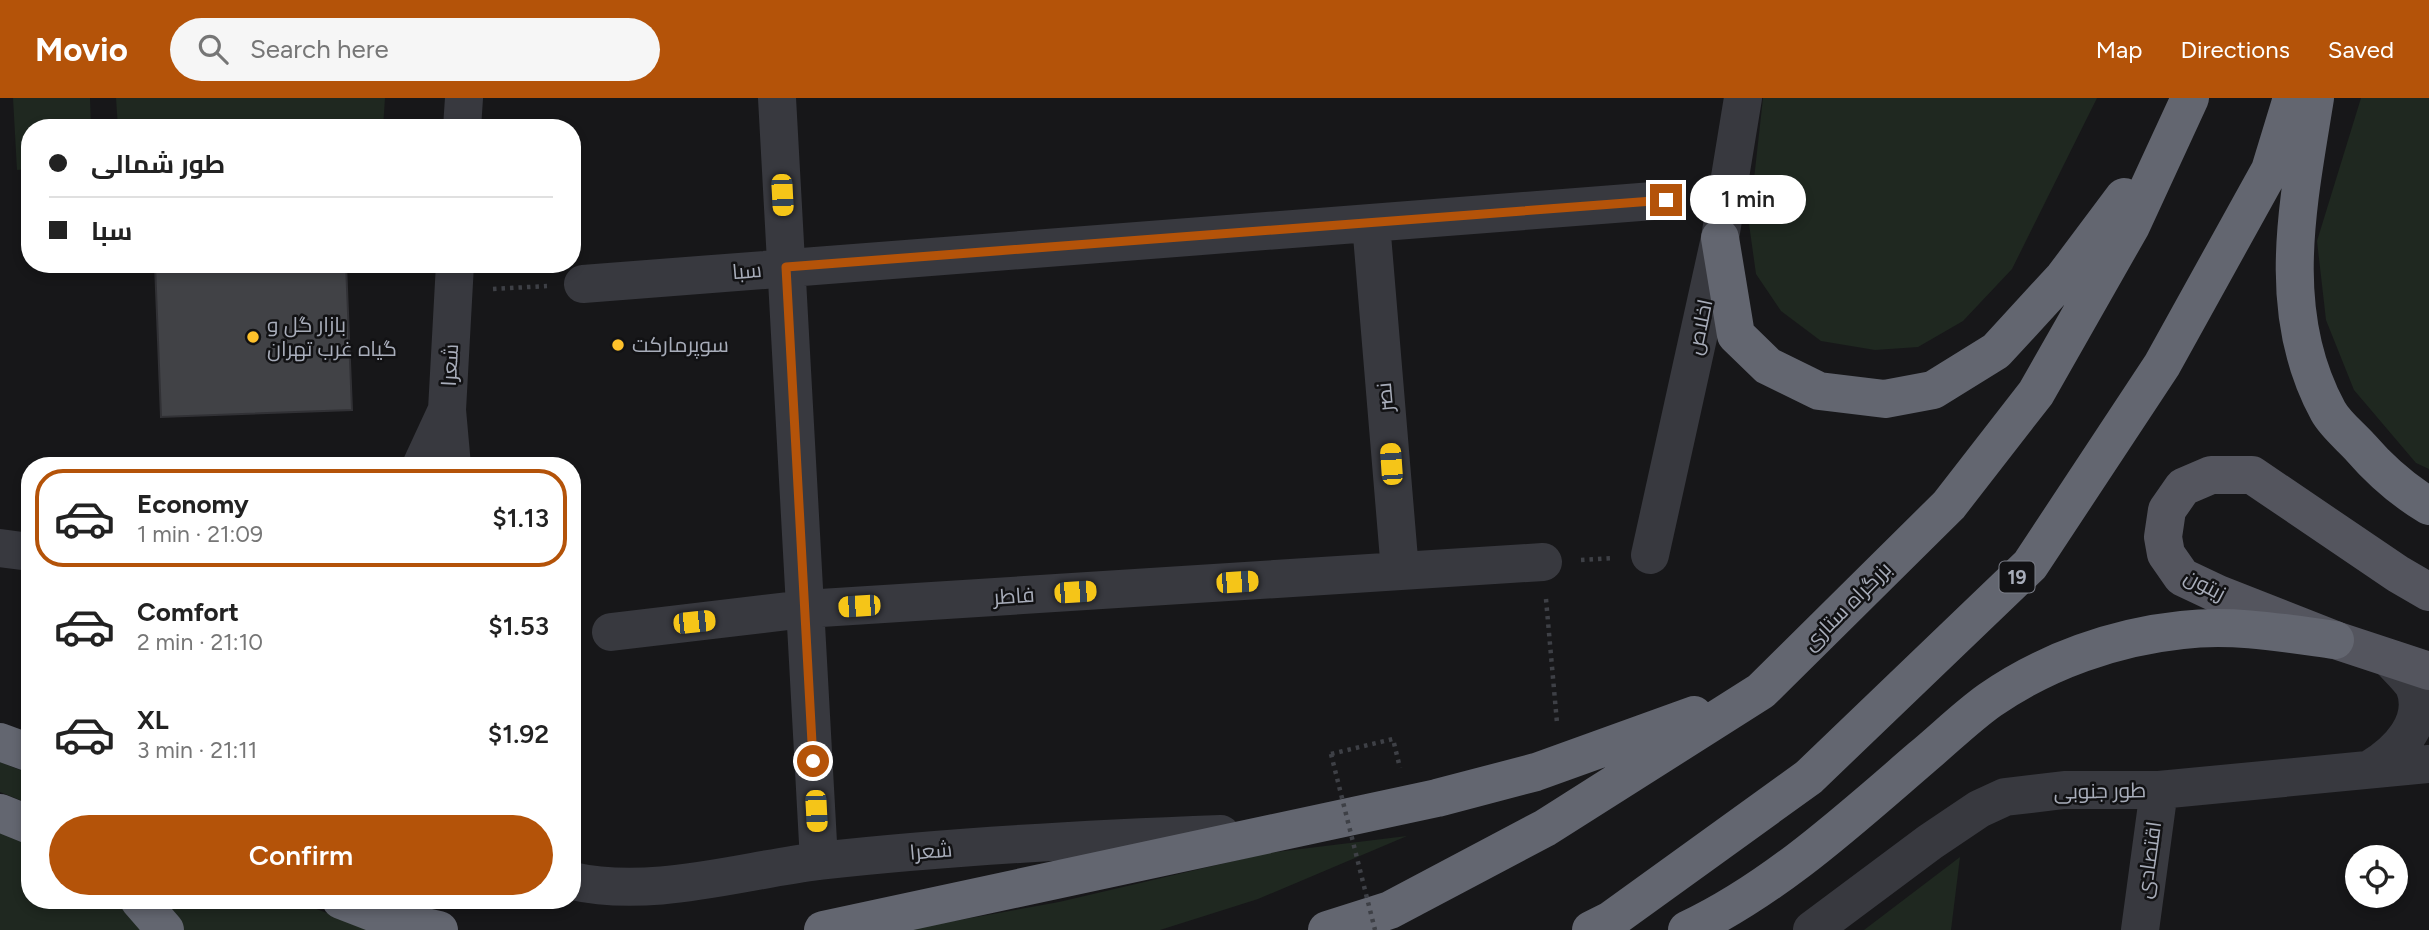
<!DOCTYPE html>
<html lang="en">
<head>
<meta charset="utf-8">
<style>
	body { margin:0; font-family:Figtree,Cairo,sans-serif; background:#f6f6f6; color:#222; height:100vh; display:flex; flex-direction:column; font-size:26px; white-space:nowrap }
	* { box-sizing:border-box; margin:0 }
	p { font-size:23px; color:#767676 }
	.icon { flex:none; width:38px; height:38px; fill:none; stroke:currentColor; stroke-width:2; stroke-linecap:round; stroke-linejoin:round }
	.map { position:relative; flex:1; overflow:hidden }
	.panel { position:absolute; left:21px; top:359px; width:560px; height:452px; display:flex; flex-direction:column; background:#fff; border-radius:28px; box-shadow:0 4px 10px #0003 }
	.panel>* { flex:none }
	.guide { position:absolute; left:21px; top:21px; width:560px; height:154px; border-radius:28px; box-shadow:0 4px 10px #0003; display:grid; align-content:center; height:154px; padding:0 28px; background:#fff }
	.fabs { position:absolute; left:2345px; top:747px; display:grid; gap:14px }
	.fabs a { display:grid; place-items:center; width:63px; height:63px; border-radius:50%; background:#fff; box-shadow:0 4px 10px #0003; font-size:35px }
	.end { position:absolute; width:32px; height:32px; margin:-16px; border:9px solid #b45309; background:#fff; box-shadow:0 0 0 4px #fff }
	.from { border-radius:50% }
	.bubble { position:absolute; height:49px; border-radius:24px; background:#fff; box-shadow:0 4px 10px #0003; font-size:23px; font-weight:600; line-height:49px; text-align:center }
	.car { position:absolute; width:21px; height:42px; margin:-21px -10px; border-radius:9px; box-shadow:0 0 5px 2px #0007; background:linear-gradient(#f5c518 24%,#345 0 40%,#f5c518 0 76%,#345 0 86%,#f5c518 0) }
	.guide b { display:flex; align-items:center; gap:24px; height:66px; font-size:26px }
	.guide b+b { border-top:2px solid #e0e0e0 }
	.guide i { width:18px; height:18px; background:#222 }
	ul { padding:12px 0 0; list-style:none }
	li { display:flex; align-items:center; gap:21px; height:98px; margin:0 14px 10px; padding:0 14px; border:4px solid transparent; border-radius:28px }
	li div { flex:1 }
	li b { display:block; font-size:26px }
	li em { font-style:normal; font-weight:600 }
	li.on { border-color:#b45309 }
	li>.icon { width:63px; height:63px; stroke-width:1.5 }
	.cta { display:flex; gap:14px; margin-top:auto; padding:14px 28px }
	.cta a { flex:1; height:80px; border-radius:42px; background:#b45309; color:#fff; font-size:28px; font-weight:600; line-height:80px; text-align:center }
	header { display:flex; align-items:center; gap:42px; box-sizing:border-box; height:98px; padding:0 35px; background:#b45309; color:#fff }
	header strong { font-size:33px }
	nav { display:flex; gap:38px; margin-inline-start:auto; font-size:24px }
	.search { width:490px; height:63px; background:#f6f6f6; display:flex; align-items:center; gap:18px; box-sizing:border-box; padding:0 24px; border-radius:38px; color:#767676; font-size:26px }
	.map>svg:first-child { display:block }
	.green { fill:#1f2820 }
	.building { fill:#414246; stroke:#313135; stroke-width:2 }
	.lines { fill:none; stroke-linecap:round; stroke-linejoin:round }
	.path { stroke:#3e4046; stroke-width:4.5; stroke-dasharray:3.5 5; stroke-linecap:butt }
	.minor { stroke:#38393f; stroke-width:38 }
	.major { stroke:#54555e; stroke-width:38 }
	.highway { stroke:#636670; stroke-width:38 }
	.path-bridge { stroke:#3e4046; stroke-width:4.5; stroke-dasharray:3.5 5; stroke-linecap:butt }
	.route { stroke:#b45309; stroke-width:9 }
	.poi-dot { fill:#fec12b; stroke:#121214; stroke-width:2.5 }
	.labels { text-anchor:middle; stroke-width:5; stroke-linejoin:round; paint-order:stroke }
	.shield { fill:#121214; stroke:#7b7e88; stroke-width:2 }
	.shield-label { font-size:19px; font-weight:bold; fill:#a8adba }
	.street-label { font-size:21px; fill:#a8adba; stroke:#121214 }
	.poi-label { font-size:21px; fill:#a8adba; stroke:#121214; text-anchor:start }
</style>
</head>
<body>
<header>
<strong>Movio</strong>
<div class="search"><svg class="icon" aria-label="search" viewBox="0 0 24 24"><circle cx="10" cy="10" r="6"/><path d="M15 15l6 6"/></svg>Search here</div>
<nav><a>Map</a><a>Directions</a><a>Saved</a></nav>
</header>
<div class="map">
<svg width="2429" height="832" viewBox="0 0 2429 832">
	<rect width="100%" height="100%" fill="#171719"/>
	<!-- green -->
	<path class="green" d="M13,0H90L91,30H30V71L17,72Z
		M116,0H385L383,30H118Z
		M1763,0H2097L2012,171L1963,223L1918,249L1875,252L1821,243L1781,213L1756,176L1749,126Z
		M2361,0H2429V371L2416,365L2354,292L2326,222L2317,143Z
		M0,664L30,676V706L0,694Z
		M0,715L30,727V802H139L165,832H0Z
		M1407,738L1258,801L1160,832H904L1059,804L1268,755Z
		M1960,759L1951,832H1864Z
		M163,802H292L373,832H183Z"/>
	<!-- building -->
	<path class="building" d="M155,166H346L352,312L161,319Z"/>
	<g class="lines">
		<!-- path -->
		<path class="path" d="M493,191L547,188
			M1581,462L1614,460
			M1546,501L1557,625
			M1331,656L1393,641L1400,670"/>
		<!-- minor -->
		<path class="minor" d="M777,0L819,763
			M462,30L464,0
			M1371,125L1400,473
			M583,186L1666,102
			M421,368L446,314
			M452,368L447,312L455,166
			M0,450L30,454
			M1650,457L1720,140L1743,0
			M611,534L805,511L1543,464
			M2370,671C2397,655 2429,624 2414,588C2408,579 2399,571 2391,562
			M572,783C652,801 739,773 819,763C952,748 1086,741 1221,736
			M1812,832L1930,744L1979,711L2005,699L2064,692H2159L2429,666
			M2140,832L2159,692"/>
		<!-- major -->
		<path class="major" d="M2429,494L2398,476L2252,377H2211L2183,389L2167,412L2163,439L2166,456L2182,479L2218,496L2335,542L2429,573"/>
		<!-- highway -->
		<path class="highway" d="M2315,0C2298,106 2274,214 2328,313C2335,326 2350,338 2360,349C2379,371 2404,393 2429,408
			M1720,140L1736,237L1768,268L1819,293L1885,301L1933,292L1996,253L2064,179L2124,99
			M0,644L30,655
			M0,715L30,727
			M139,802L165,832
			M341,802L390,821L439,832
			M823,832L1437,700L1536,674L1694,617
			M1327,832L1390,812L1545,730L1761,593L1949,407L2036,295L2131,128L2190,0
			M1591,832L1611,822L1809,679L2030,467L2162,267L2270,72L2292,0
			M1687,832C1774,791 1849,722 1921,660C1944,641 1966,619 1990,602C2046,563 2115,539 2182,532C2234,526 2284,535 2335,542"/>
		<!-- path-bridge -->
		<path class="path-bridge" d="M1331,656L1375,832"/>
	</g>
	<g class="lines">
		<!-- route -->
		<path class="route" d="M813,663L786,169L1666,102"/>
	</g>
	<!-- markers -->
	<g class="poi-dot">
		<circle cx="253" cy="239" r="7"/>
		<circle cx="618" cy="247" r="7"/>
	</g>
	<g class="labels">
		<!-- shield labels -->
		<rect class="shield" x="1999.5" y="463.5" width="35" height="31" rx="5"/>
		<g class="shield-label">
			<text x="2017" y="486">19</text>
		</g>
		<!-- street labels -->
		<g class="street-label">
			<text transform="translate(747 173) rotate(-5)" y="7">سبا</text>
			<text transform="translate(1700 229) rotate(-78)" y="7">اخلاص</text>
			<text transform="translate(450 267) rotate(-87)" y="7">شعرا</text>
			<text transform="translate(1385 299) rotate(-95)" y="7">نصر</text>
			<text transform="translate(2205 487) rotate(28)" y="7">زیتون</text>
			<text transform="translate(1014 498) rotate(-4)" y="7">فاطر</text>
			<text transform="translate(1847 508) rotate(-45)" y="7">بزرگراه ستاری</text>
			<text transform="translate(2100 693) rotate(-1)" y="7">طور جنوبی</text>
			<text transform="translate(931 753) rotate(-5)" y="7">شعرا</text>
			<text transform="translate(2149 762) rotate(-82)" y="7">اقتصادی</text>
		</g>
		<!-- poi labels -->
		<g class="poi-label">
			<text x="267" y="234">بازار گل و<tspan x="267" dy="24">گیاه غرب تهران</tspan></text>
			<text x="632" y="254">سوپرمارکت</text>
		</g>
	</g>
</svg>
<div class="fabs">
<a><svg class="icon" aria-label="locate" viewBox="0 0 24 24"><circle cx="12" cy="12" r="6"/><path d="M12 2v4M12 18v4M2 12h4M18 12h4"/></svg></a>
</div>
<i class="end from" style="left:813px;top:663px"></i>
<i class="end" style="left:1666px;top:102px"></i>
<div class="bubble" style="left:1690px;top:77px;width:116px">1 min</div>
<i class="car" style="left:782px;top:97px;rotate:177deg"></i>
<i class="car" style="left:1391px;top:366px;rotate:356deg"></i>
<i class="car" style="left:1237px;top:484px;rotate:86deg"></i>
<i class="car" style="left:1075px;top:494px;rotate:86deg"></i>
<i class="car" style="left:859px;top:508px;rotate:266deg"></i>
<i class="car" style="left:694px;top:524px;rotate:84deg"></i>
<i class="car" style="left:816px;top:713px;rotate:177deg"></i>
<div class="guide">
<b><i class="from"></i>طور شمالی</b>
<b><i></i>سبا</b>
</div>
<section class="panel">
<ul>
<li class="on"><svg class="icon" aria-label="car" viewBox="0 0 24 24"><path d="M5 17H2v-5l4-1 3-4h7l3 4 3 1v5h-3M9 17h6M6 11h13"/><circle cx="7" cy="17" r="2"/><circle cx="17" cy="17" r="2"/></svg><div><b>Economy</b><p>1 min · 21:09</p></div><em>$1.13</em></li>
<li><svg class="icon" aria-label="car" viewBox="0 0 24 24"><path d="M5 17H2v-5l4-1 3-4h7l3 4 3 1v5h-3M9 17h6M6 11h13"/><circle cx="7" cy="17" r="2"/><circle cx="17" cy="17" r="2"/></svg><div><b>Comfort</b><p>2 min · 21:10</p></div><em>$1.53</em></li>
<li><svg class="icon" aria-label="car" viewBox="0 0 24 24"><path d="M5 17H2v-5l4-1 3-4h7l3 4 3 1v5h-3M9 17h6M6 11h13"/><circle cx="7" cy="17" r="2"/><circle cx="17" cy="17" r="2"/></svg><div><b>XL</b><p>3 min · 21:11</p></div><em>$1.92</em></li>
</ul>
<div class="cta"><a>Confirm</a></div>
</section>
</div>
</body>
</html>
